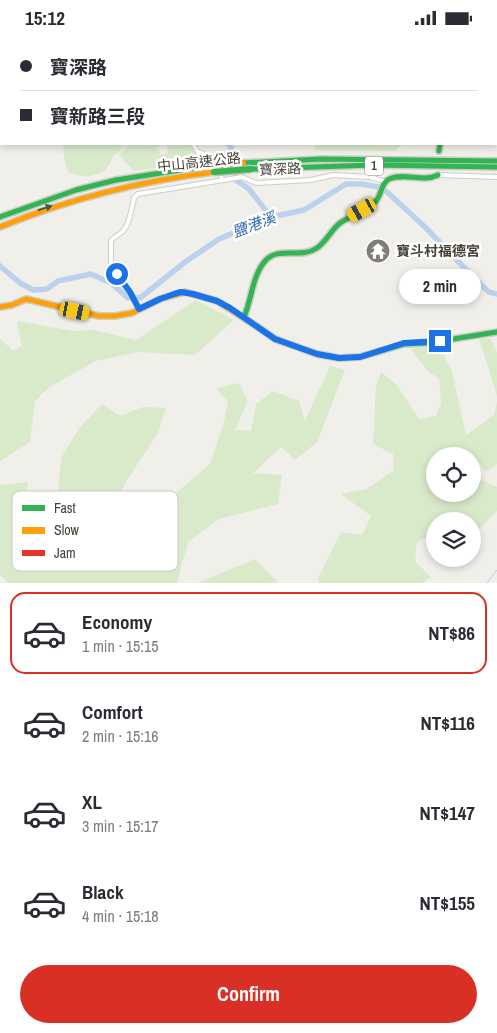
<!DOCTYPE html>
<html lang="en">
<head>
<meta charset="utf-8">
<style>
	body { margin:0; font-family:"Archivo Narrow","Noto Sans TC",sans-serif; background:#f2f2f3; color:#2b2b33; height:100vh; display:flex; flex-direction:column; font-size:19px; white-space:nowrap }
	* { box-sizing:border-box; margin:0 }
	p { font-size:16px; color:#7c7c81 }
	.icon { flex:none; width:28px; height:28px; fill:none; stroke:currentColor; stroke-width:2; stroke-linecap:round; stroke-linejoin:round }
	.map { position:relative; height:548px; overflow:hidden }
	.sheet { display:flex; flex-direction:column; background:#fff; flex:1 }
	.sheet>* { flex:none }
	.banner { position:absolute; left:0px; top:0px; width:498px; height:110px; box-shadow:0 2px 8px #0003; display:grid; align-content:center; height:110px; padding:0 20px; background:#fff }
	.buttons { position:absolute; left:426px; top:412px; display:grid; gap:10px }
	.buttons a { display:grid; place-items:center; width:55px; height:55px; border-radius:50%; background:#fff; box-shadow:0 2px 8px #0003; font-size:25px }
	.end { position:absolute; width:22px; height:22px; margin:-11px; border:6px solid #1a73e8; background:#fff; box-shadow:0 0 0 2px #fff }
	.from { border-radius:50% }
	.bubble { position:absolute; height:35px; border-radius:18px; background:#fff; box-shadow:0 2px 8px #0003; font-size:16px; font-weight:800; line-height:35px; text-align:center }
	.car { position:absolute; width:15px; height:30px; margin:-15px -8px; border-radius:6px; box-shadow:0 0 4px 1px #0007; background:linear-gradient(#f5c518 24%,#345 0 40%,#f5c518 0 76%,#345 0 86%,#f5c518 0) }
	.banner b { display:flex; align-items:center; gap:18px; height:48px; font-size:19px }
	.banner b+b { border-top:1px solid #e1e1e2 }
	.banner i { width:12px; height:12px; background:#2b2b33 }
	ul { padding:9px 0 0; list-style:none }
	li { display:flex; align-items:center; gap:15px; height:82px; margin:0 10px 8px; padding:0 10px; border:2px solid transparent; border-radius:15px }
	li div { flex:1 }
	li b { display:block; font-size:19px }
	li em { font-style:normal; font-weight:800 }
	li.on { border-color:#d93025 }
	li>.icon { width:45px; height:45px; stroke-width:1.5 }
	.button { display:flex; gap:10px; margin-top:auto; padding:10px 20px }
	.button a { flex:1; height:58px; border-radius:30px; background:#d93025; color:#fff; font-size:20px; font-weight:800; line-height:58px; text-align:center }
	.status { display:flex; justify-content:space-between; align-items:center; height:35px; padding:0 25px; background:#fff; direction:ltr }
	.status svg { height:14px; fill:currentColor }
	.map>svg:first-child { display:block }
	.green { fill:#d9eacb }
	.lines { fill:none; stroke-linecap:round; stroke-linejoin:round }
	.stream { stroke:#bcd2ec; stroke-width:1 }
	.river { stroke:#bcd2ec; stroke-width:5.5 }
	.street-casing { stroke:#cecdc7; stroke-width:6 }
	.fast-casing { stroke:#cecdc1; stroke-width:8 }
	.slow-casing { stroke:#cecdc1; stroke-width:8 }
	.jam-casing { stroke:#cecdc1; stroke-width:8 }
	.street { stroke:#fdfdfc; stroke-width:4 }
	.fast { stroke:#30b455; stroke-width:5 }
	.slow { stroke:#ff9f0a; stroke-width:5 }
	.jam { stroke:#e5322d; stroke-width:5 }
	.fast-bridge-casing { stroke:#c7bfa6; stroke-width:9; stroke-linecap:butt }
	.slow-bridge-casing { stroke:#c7bfa6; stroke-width:9; stroke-linecap:butt }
	.fast-bridge { stroke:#30b455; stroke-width:6 }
	.slow-bridge { stroke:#ff9f0a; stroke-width:6 }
	.oneway { fill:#405e3e }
	.route { stroke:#1a73e8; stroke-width:6 }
	.labels { text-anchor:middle; stroke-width:5; stroke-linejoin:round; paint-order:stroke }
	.shield { fill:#fff; stroke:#7d7b72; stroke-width:1 }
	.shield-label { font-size:12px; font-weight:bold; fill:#454236 }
	.street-label { font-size:14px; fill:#454236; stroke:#fff }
	.poi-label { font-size:14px; font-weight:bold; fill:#454236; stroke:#fff; text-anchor:start }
	.water-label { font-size:15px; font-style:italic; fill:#3369ad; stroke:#fff }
	.key { fill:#fff; stroke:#c7c6c3; stroke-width:1 }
	.key-label { font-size:14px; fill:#454236 }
</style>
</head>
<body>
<div class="status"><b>15:12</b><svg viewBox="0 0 49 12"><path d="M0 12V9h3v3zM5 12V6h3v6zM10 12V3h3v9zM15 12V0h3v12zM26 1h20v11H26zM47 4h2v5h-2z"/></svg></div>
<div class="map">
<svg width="497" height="548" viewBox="0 0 497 548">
	<rect width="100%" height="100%" fill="#f0efea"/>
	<!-- green -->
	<path class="green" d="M64,109H127C123,113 119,116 115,119C112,123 111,126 109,130C99,144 82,143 68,137L63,117Z
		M129,109H163L157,113L161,120L168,118L166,109H190L195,119L213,123L210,125L134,136L119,120Z
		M317,109H402L395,116L314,115Z
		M196,265L234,285L195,320L138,317L96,326L48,353L35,366L30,407L0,426V303L13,316L22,311L17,286L74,296L94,295L136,305Z
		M479,303L491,304L497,318V361Z
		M439,311L452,337L466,400L494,380L497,367V429L486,437L474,422L435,421V459H472L473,441L497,452V476L475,498L473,495L472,486H464L463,485L459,486H435V498L417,507L415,526L431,542L423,548H319L318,543L341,497L362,500L371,481L341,459L367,454L394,435L393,419L373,409L376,351L381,337L397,350L419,384L436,381L441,368L439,344L428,336L410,314Z
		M330,331L345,335L317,407L295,425L281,412L253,438L282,440L278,469L219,484L188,507L177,548H8L0,540V450L28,447L24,474L22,507L47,502L56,474L61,423L80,392L102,369L120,381L143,372L166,373L158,398L124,450L103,514L131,496L210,429L224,387L228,367L216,353L239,348L248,366L235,395L251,396L256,369L273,356L299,366L305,386Z
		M255,524L278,548H197Z"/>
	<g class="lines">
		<!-- stream -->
		<path class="stream" d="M487,548L497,535"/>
		<!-- river -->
		<path class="river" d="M227,1V0
			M228,109L231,112L236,145L249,154L271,182
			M0,231L20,248L33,255L47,254L58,246L91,239L111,248L128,263H140L185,227L219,204L271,182L304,175L346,149H362L378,152L387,157L425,192L480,249L489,257L497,259"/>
		<defs>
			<path id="street" d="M157,0V1
				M193,109L198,117L218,124L222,145
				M438,140L497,142
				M139,274L130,257L124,250L111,229V206C114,201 120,200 124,195C130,187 132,173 134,163L138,159L242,142L256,148L311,145L333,140L370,142L386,147"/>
			<path id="fast" d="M439,116L440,109
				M243,128L321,124L497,126
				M251,134L374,130L497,132
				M0,182L76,155L116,145L213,130
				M244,282C252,264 252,240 266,225C280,211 301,224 317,213C326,207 331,195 340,188C351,180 366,177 376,166C382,159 381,148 389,144C405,137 422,148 438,140
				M261,294L275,304L317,319L339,323L360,322L404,309L428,308L497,297"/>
			<path id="slow" d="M0,192C69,164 140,146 214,137
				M0,272L12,270L26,264L99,281H115L132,278L160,264L185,257L217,266L261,294"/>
			<path id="jam" d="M496,48L497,47"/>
		</defs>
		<!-- street casing -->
		<use href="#street" class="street-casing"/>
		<!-- fast casing -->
		<use href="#fast" class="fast-casing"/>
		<!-- slow casing -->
		<use href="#slow" class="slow-casing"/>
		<!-- jam casing -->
		<use href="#jam" class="jam-casing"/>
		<!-- street -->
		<use href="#street" class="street"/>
		<!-- fast -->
		<use href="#fast" class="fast"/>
		<!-- slow -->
		<use href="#slow" class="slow"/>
		<!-- jam -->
		<use href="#jam" class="jam"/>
		<defs>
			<path id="fast-bridge" d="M214,137L251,134"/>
			<path id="slow-bridge" d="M213,130L243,128"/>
		</defs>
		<!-- fast-bridge casing -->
		<use href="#fast-bridge" class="fast-bridge-casing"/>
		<!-- slow-bridge casing -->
		<use href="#slow-bridge" class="slow-bridge-casing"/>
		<!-- fast-bridge -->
		<use href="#fast-bridge" class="fast-bridge"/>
		<!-- slow-bridge -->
		<use href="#slow-bridge" class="slow-bridge"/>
	</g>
	<!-- one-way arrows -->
	<defs><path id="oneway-solid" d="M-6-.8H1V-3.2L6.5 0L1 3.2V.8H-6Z" transform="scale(1.25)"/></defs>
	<use class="oneway" href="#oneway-solid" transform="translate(45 173) rotate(-18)"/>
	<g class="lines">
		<!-- route -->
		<path class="route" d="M117,239L130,257L139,274L160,264L174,259L181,257L193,259L217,266L230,273L275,304L317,319L339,323L360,322L404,308L440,306"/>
	</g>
	<!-- icons -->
	<defs>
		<symbol id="temple-disc" viewBox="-11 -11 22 22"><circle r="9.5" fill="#817f75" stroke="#fff"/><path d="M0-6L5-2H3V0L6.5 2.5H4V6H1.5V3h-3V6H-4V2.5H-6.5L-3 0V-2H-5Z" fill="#fff"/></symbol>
	</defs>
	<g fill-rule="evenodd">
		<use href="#temple-disc" x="364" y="202" width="28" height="28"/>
	</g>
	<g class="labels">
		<!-- shield labels -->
		<rect class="shield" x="365" y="121.5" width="18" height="19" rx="4"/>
		<g class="shield-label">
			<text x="374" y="135">1</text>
		</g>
		<!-- street labels -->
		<g class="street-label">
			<text transform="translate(199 127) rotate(-6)" y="5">中山高速公路</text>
			<text transform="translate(280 134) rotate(-2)" y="5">寶深路</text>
		</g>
		<!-- poi labels -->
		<g class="poi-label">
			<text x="396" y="221">寶斗村福德宮</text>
		</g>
		<!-- water labels -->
		<g class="water-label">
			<text transform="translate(254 190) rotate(-21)" y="5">鹽港溪</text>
		</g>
	</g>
	<!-- legend -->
	<rect x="12" y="456" width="166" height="80" rx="8" class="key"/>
	<rect x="22" y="470" width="23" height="6" fill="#30b455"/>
	<rect x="22" y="492" width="23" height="7" fill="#ff9f0a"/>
	<rect x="22" y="515" width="23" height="6" fill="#e5322d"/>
	<g class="key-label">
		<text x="54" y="478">Fast</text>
		<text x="54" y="500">Slow</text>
		<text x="54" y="523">Jam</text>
	</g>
</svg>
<div class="buttons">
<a><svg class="icon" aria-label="locate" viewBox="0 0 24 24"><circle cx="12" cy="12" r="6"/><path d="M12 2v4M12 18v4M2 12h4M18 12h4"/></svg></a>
<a><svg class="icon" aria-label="layers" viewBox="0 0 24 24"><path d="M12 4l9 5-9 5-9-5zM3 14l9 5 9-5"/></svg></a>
</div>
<i class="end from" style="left:117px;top:239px"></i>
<i class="end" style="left:440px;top:306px"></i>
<div class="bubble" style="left:399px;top:234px;width:82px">2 min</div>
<i class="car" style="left:362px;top:175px;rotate:241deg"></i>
<i class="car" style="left:75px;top:276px;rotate:102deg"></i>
<div class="banner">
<b><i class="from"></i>寶深路</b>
<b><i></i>寶新路三段</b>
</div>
</div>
<section class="sheet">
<ul>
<li class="on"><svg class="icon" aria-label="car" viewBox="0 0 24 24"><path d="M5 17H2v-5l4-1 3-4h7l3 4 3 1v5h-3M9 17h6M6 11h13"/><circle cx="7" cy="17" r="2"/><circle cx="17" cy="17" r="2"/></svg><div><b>Economy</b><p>1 min · 15:15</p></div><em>NT$86</em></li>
<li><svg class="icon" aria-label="car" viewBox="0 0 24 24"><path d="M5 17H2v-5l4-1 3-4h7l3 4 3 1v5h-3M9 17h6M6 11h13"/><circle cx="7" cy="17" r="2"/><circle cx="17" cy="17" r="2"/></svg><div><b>Comfort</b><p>2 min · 15:16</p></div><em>NT$116</em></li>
<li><svg class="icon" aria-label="car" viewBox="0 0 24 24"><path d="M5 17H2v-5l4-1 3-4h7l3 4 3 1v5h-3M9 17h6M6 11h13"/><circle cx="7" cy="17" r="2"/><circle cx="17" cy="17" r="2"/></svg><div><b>XL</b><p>3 min · 15:17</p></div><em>NT$147</em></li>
<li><svg class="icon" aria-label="car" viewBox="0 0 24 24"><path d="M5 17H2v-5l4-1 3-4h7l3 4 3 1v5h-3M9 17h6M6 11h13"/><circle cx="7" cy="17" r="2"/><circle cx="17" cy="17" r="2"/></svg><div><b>Black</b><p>4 min · 15:18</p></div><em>NT$155</em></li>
</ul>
<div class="button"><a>Confirm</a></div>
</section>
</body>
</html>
